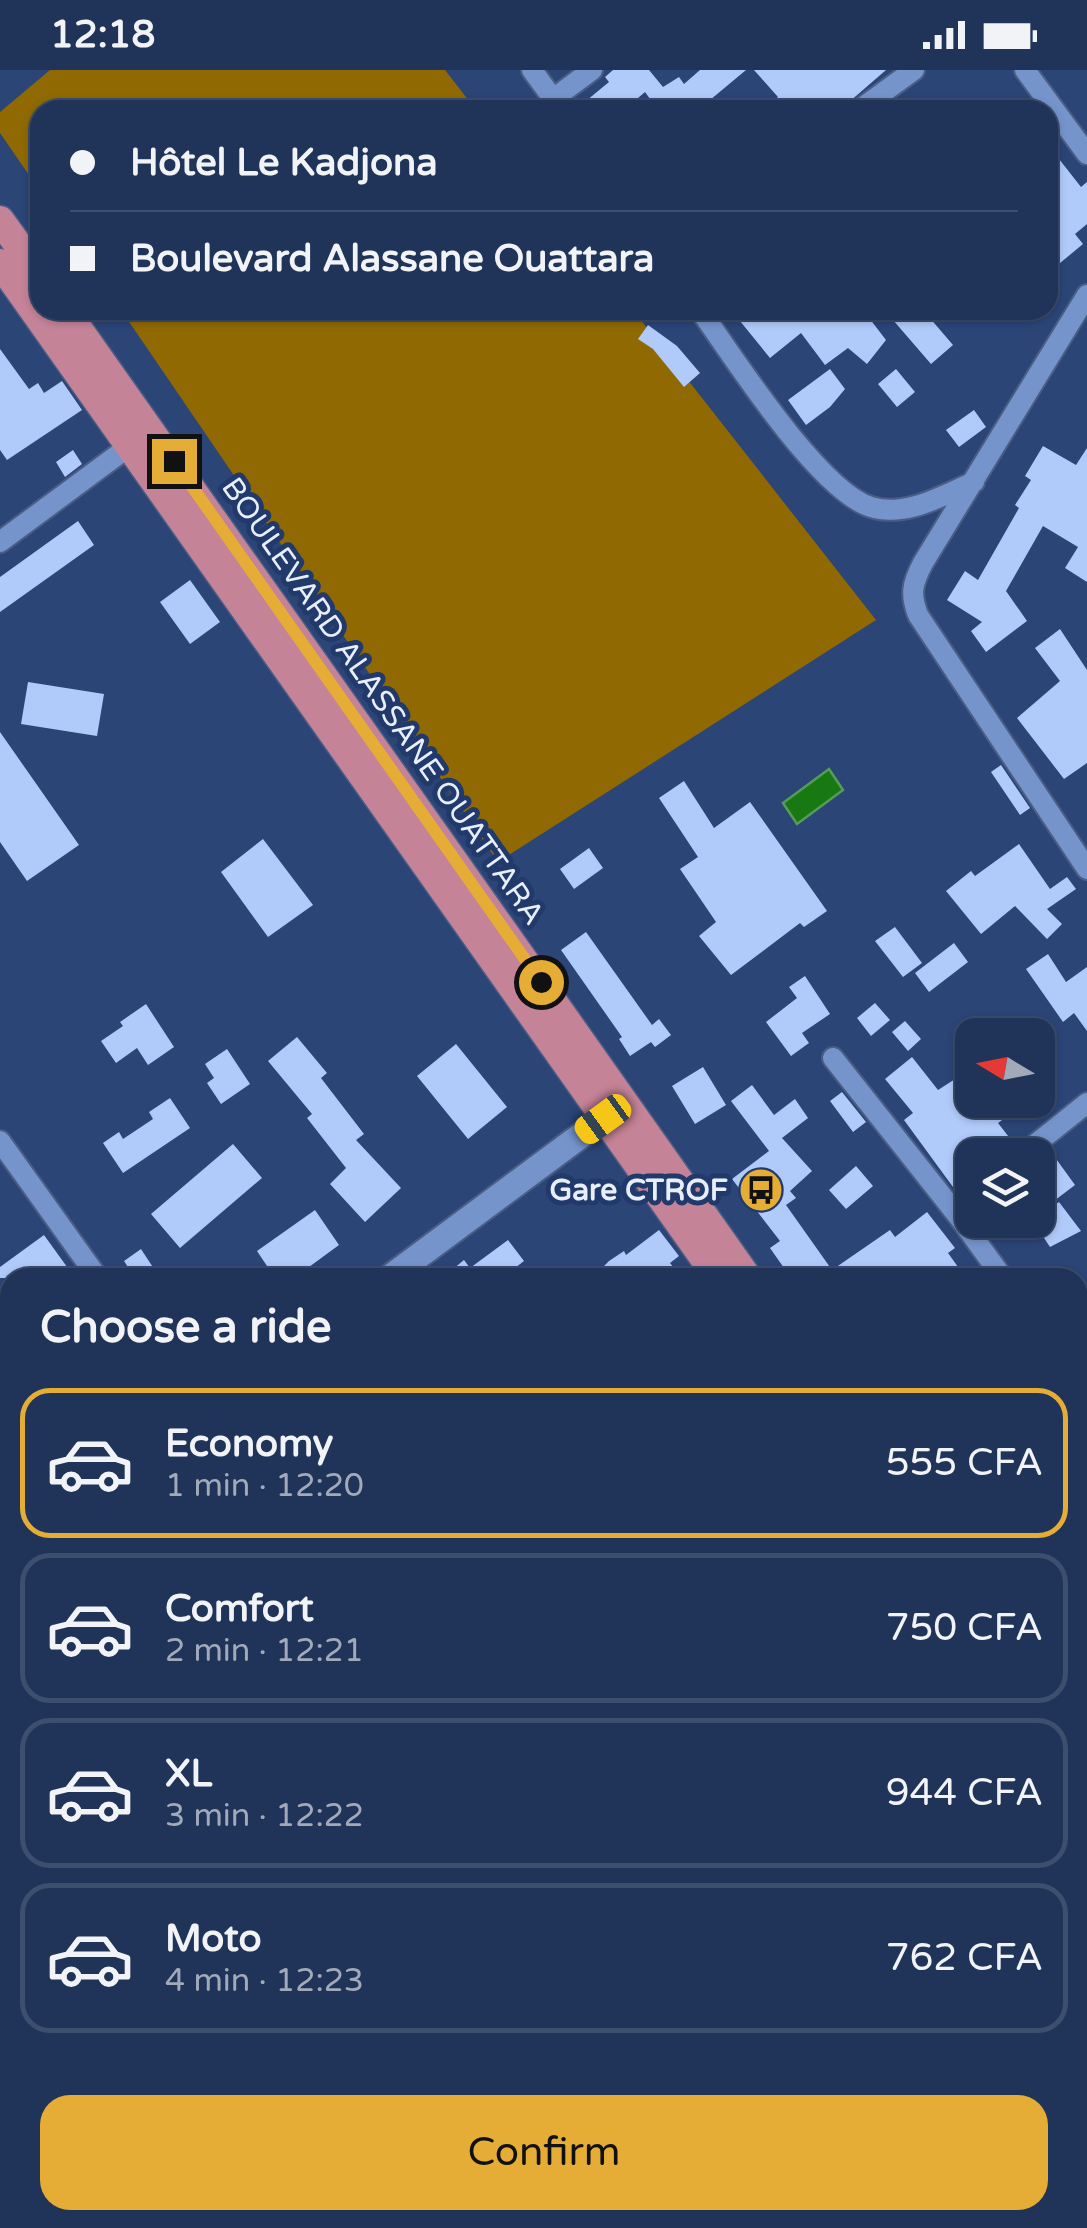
<!DOCTYPE html>
<html lang="en">
<head>
<meta charset="utf-8">
<style>
	body { margin:0; font-family:"Varela Round",sans-serif; background:#283c5f; color:#f1f3f6; height:100vh; display:flex; flex-direction:column; font-size:38px; white-space:nowrap }
	* { box-sizing:border-box; margin:0 }
	p { font-size:32px; color:#a2aaba }
	.icon { flex:none; width:55px; height:55px; fill:none; stroke:currentColor; stroke-width:2; stroke-linecap:round; stroke-linejoin:round }
	.map { position:relative; flex:1; overflow:hidden }
	.drawer { position:absolute; left:0px; top:1198px; width:1088px; height:962px; display:flex; flex-direction:column; background:#203459; border-radius:30px 30px 0 0; box-shadow:0 2px 8px #0004,0 0 0 2px #3d4f6f }
	.drawer>* { flex:none }
	.top-card { position:absolute; left:30px; top:30px; width:1028px; height:220px; border-radius:30px; box-shadow:0 2px 8px #0004,0 0 0 2px #3d4f6f; display:grid; align-content:center; height:220px; padding:0 40px; background:#203459 }
	.needle { width:65px; rotate:280deg }
	.tools { position:absolute; left:955px; top:948px; display:grid; gap:20px }
	.tools a { display:grid; place-items:center; width:100px; height:100px; border-radius:20px; background:#203459; box-shadow:0 2px 8px #0004,0 0 0 2px #3d4f6f; font-size:50px }
	.end { position:absolute; width:45px; height:45px; margin:-22px; border:12px solid #e5ad35; background:#111; box-shadow:0 0 0 5px #111 }
	.from { border-radius:50% }
	.car { position:absolute; width:30px; height:60px; margin:-30px -15px; border-radius:12px; box-shadow:0 0 8px 2px #0007; background:linear-gradient(#f5c518 24%,#345 0 40%,#f5c518 0 76%,#345 0 86%,#f5c518 0) }
	.top-card b { display:flex; align-items:center; gap:35px; height:95px; font-size:38px }
	.top-card b+b { border-top:2px solid #3d4f6f }
	.top-card i { width:25px; height:25px; background:#f1f3f6 }
	ul { padding:0; list-style:none }
	li { display:flex; align-items:center; gap:30px; height:150px; margin:0 20px 15px; padding:0 20px; border:5px solid #3d4f6f; border-radius:30px }
	li div { flex:1 }
	li b { display:block; font-size:38px }
	li em { font-style:normal; font-weight:600 }
	li.selected { border-color:#e5ad35 }
	li>.icon { width:90px; height:90px; stroke-width:1.5 }
	h2 { padding:0 40px; font-size:45px; line-height:120px }
	.action { display:flex; gap:20px; margin-top:auto; padding:20px 40px }
	.action a { flex:1; height:115px; border-radius:30px; background:#e5ad35; color:#111; font-size:40px; font-weight:600; line-height:115px; text-align:center }
	.status { display:flex; justify-content:space-between; align-items:center; height:70px; padding:0 50px; background:#203459; direction:ltr }
	.status svg { height:28px; fill:currentColor }
	.map>svg:first-child { display:block }
	.green { fill:#906903 }
	.water { fill:#187912; stroke:#569c58; stroke-width:2.5 }
	.building { fill:#b0cafa }
	.lines { fill:none; stroke-linecap:round; stroke-linejoin:round }
	.minor-casing { stroke:#4a5d84; stroke-width:24 }
	.tertiary-casing { stroke:#4a5d84; stroke-width:29 }
	.primary-casing { stroke:#4a5d84; stroke-width:31 }
	.minor { stroke:#7594cc; stroke-width:20 }
	.tertiary { stroke:#7594cc; stroke-width:25 }
	.primary { stroke:#c58398; stroke-width:28 }
	.route { stroke:#e5ad35; stroke-width:12 }
	.labels { text-anchor:middle; stroke-width:10; stroke-linejoin:round; paint-order:stroke }
	.street-label { font-size:30px; fill:#e8effb; stroke:#213a6b }
	.poi-label { font-size:30px; font-weight:bold; fill:#e8effb; stroke:#213a6b; text-anchor:end }
</style>
</head>
<body>
<div class="status"><b>12:18</b><svg viewBox="0 0 49 12"><path d="M0 12V9h3v3zM5 12V6h3v6zM10 12V3h3v9zM15 12V0h3v12zM26 1h20v11H26zM47 4h2v5h-2z"/></svg></div>
<div class="map">
<svg width="1087" height="2158" viewBox="0 0 1087 2158">
	<rect width="100%" height="100%" fill="#2b4577"/>
	<!-- green -->
	<path class="green" d="M50,0H445L476,40H40V121L0,63V42Z
		M121,240H633L876,550L498,792Z"/>
	<!-- water -->
	<path class="water" d="M829,699L843,720L797,754L783,733Z"/>
	<!-- building -->
	<path class="building" d="M613,0H649L663,17L679,7L684,14L700,0H746L698,40H658L645,22L624,40H575L609,12L605,7Z
		M754,0H886L841,39L837,34L828,40H762L778,27Z
		M1048,75L1081,117L1087,112V154L1075,164L1083,174L1048,203Z
		M731,240H863L886,270L867,294L848,278L825,295L801,263L770,288Z
		M905,240H923L953,275L931,294L893,250Z
		M648,255L677,276L700,303L684,317L653,279L638,269Z
		M0,279L29,319L38,313L44,323L62,311L82,340L7,390L0,380Z
		M830,299L845,319L830,337L806,355L788,330Z
		M896,299L915,322L897,337L878,314Z
		M974,340L986,357L959,377L946,360Z
		M1043,376L1076,395L1087,378V512L1065,498L1078,477L1043,456L1006,521L1027,551L986,582L971,561L982,552L947,530L965,501L978,510L1019,438L1015,435L1031,410L1025,406Z
		M73,380L82,394L65,407L56,392Z
		M78,451L94,475L0,542V507Z
		M190,510L220,552L190,574L160,532Z
		M1060,559L1087,600V693L1064,709L1017,648L1060,611L1035,578Z
		M28,612L104,624L97,666L21,654Z
		M0,662L79,775L27,811L0,772Z
		M1001,695L1030,738L1020,745L991,702Z
		M684,711L714,758L750,732L827,841L804,857L800,853L731,905L699,866L716,852L680,799L698,787L659,728Z
		M263,769L313,835L268,867L221,802Z
		M1019,774L1050,819L1067,807L1076,819L1047,839L1062,854L1047,869L1015,836L981,864L946,821L971,801L975,806Z
		M589,778L603,798L574,819L560,799Z
		M895,857L922,893L903,907L875,871Z
		M586,862L652,955L659,949L671,965L655,977L651,972L630,986L619,969L622,967L561,880Z
		M954,873L968,892L929,922L915,903Z
		M1048,884L1066,912L1087,897V961L1074,943L1063,952L1026,899Z
		M805,906L830,944L802,963L809,973L791,986L766,952L797,928L789,917Z
		M875,933L890,950L871,966L857,948Z
		M146,934L174,977L148,995L137,978L116,993L101,971L123,956L120,952Z
		M905,951L921,969L908,981L892,962Z
		M297,967L327,1003L321,1008L364,1064L356,1070L401,1118L365,1152L330,1114L346,1098L307,1048L312,1044L268,991Z
		M456,974L507,1037L468,1069L417,1006Z
		M227,979L250,1014L221,1034L207,1013L214,1008L205,994Z
		M912,987L938,1020L966,1002L972,1013V1030H1031L998,1053L1012,1071L995,1085H958L971,1104L953,1117L904,1050L913,1043L885,1009Z
		M703,997L726,1035L695,1054L672,1016Z
		M752,1015L774,1045L795,1029L808,1048L782,1068L812,1101L790,1121L796,1128L786,1135L832,1200L890,1160L895,1167L927,1142L955,1178L948,1183L966,1208H791L770,1178L780,1171L732,1109L769,1081L731,1031Z
		M842,1022L866,1052L853,1062L830,1031Z
		M170,1028L190,1058L123,1103L103,1073L119,1062L123,1069L153,1049L149,1042Z
		M233,1074L262,1108L180,1178L151,1144Z
		M1054,1086L1075,1115L1050,1134L1038,1118V1099Z
		M856,1096L873,1116L846,1139L829,1120Z
		M1059,1132L1081,1161L1050,1177L1032,1150H1038V1146Z
		M315,1140L339,1175L294,1208H275L257,1181Z
		M659,1160L679,1186L670,1193L682,1208H651L642,1196L626,1208H592L609,1191L624,1181L626,1185Z
		M44,1165L75,1208H0V1197Z
		M508,1170L524,1191L502,1208H442L464,1190L470,1198Z
		M141,1179L160,1208H135L124,1191Z
		M1087,2136V2158H1051L1064,2150H1078V2142Z"/>
	<g class="lines">
		<defs>
			<path id="minor" d="M532,0L561,40
				M1025,0L1087,84
				M553,29L592,0
				M859,40L914,0
				M1087,225L923,493C912,514 910,524 918,545L1087,799
				M700,240C733,287 819,421 871,437C906,448 943,425 974,412
				M0,472L139,369
				M833,988L958,1146
				M0,1071L98,1208
				M1022,1085L1087,1033
				M972,1124L962,1132L958,1146L1003,1208
				M1078,1603L1087,1597
				M0,1748L10,1762
				M0,1997L10,1990
				M288,2150L294,2158
				M113,2158L125,2150
				M456,2158L467,2150
				M784,2158L796,2150"/>
			<path id="tertiary" d="M389,1208L622,1035
				M0,1492L10,1485"/>
			<path id="primary" d="M0,150L40,205
				M0,193L718,1208
				M65,240L748,1208
				M1078,1644L1087,1657
				M1078,1695L1087,1708"/>
		</defs>
		<!-- minor casing -->
		<use href="#minor" class="minor-casing"/>
		<!-- tertiary casing -->
		<use href="#tertiary" class="tertiary-casing"/>
		<!-- primary casing -->
		<use href="#primary" class="primary-casing"/>
		<!-- minor -->
		<use href="#minor" class="minor"/>
		<!-- tertiary -->
		<use href="#tertiary" class="tertiary"/>
		<!-- primary -->
		<use href="#primary" class="primary"/>
	</g>
	<g class="lines">
		<!-- route -->
		<path class="route" d="M174,391L541,912"/>
	</g>
	<!-- icons -->
	<defs>
		<symbol id="bus-disc" viewBox="-11 -11 22 22"><circle r="9.5" fill="#e5ad35" stroke="#213a6b"/><path d="M-5-6H5V4H4V6H2V4H-2V6H-4V4H-5ZM-3.5-4V0h7V-4ZM-3.5 1.2v1.5H-2V1.2ZM2 1.2v1.5H3.5V1.2Z" fill="#111"/></symbol>
	</defs>
	<g fill-rule="evenodd">
		<use href="#bus-disc" x="736" y="1095" width="50" height="50"/>
	</g>
	<g class="labels">
		<!-- street labels -->
		<g class="street-label">
			<text transform="translate(383 631) rotate(55)" y="10">BOULEVARD ALASSANE OUATTARA</text>
		</g>
		<!-- poi labels -->
		<g class="poi-label">
			<text x="728" y="1130">Gare CTROF</text>
		</g>
	</g>
</svg>
<div class="tools">
<a><svg class="needle" viewBox="-14 -14 28 28"><path d="M0-13l5 13h-10z" fill="#e53935"/><path d="M0 13l5-13h-10z" fill="#a2aaba"/></svg></a>
<a><svg class="icon" aria-label="layers" viewBox="0 0 24 24"><path d="M12 4l9 5-9 5-9-5zM3 14l9 5 9-5"/></svg></a>
</div>
<i class="end from" style="left:541px;top:912px"></i>
<i class="end" style="left:174px;top:391px"></i>
<i class="car" style="left:603px;top:1049px;rotate:234deg"></i>
<div class="top-card">
<b><i class="from"></i>Hôtel Le Kadjona</b>
<b><i></i>Boulevard Alassane Ouattara</b>
</div>
<section class="drawer">
<h2>Choose a ride</h2>
<ul>
<li class="selected"><svg class="icon" aria-label="car" viewBox="0 0 24 24"><path d="M5 17H2v-5l4-1 3-4h7l3 4 3 1v5h-3M9 17h6M6 11h13"/><circle cx="7" cy="17" r="2"/><circle cx="17" cy="17" r="2"/></svg><div><b>Economy</b><p>1 min · 12:20</p></div><em>555 CFA</em></li>
<li><svg class="icon" aria-label="car" viewBox="0 0 24 24"><path d="M5 17H2v-5l4-1 3-4h7l3 4 3 1v5h-3M9 17h6M6 11h13"/><circle cx="7" cy="17" r="2"/><circle cx="17" cy="17" r="2"/></svg><div><b>Comfort</b><p>2 min · 12:21</p></div><em>750 CFA</em></li>
<li><svg class="icon" aria-label="car" viewBox="0 0 24 24"><path d="M5 17H2v-5l4-1 3-4h7l3 4 3 1v5h-3M9 17h6M6 11h13"/><circle cx="7" cy="17" r="2"/><circle cx="17" cy="17" r="2"/></svg><div><b>XL</b><p>3 min · 12:22</p></div><em>944 CFA</em></li>
<li><svg class="icon" aria-label="car" viewBox="0 0 24 24"><path d="M5 17H2v-5l4-1 3-4h7l3 4 3 1v5h-3M9 17h6M6 11h13"/><circle cx="7" cy="17" r="2"/><circle cx="17" cy="17" r="2"/></svg><div><b>Moto</b><p>4 min · 12:23</p></div><em>762 CFA</em></li>
</ul>
<div class="action"><a>Confirm</a></div>
</section>
</div>
</body>
</html>
